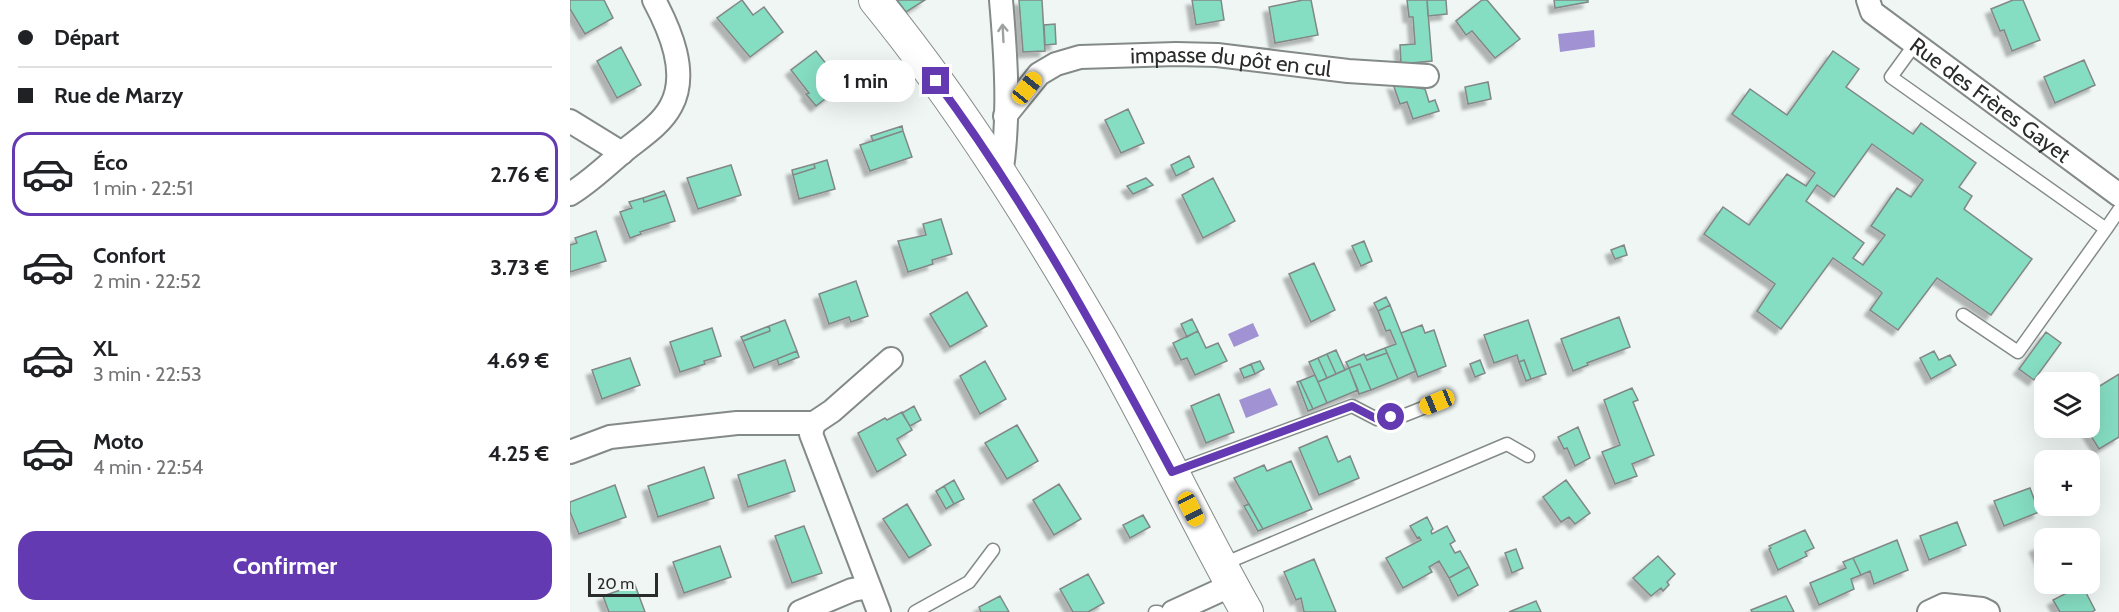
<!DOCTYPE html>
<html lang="fr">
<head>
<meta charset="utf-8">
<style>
	body { margin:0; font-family:Cabin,sans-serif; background:#f2f2f2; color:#202124; height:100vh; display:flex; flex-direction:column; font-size:22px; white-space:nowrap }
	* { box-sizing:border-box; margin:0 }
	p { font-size:20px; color:#757577 }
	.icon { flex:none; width:33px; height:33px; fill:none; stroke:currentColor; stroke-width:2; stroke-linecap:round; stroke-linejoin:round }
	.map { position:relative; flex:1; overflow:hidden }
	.details { display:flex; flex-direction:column; background:#fff; width:570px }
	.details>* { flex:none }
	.top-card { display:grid; align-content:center; height:132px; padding:0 18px; background:#fff }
	.tools { position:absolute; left:1464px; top:372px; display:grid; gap:12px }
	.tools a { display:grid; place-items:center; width:66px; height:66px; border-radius:12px; background:#fff; box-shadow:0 6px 24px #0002; font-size:30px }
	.scale { position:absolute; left:18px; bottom:15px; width:70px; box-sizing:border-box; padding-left:6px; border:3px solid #2a2c2b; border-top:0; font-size:16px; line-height:21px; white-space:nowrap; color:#2a2c2b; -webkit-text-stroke:4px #eff6f3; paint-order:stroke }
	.end { position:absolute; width:27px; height:27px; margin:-14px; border:8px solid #633ab2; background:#fff; box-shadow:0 0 0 3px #fff }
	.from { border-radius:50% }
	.bubble { position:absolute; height:42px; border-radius:18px; background:#fff; box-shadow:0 6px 24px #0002; font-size:20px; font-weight:800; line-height:42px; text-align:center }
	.car { position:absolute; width:18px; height:36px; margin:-18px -9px; border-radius:8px; box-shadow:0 0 4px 2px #0007; background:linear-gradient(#f5c518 24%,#345 0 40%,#f5c518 0 76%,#345 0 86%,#f5c518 0) }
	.top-card b { display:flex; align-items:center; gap:21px; height:57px; font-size:22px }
	.top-card b+b { border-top:2px solid #e0e0e0 }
	.top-card i { width:15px; height:15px; background:#202124 }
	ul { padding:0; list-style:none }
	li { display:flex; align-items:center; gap:18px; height:84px; margin:0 12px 9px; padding:0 6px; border:3px solid transparent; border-radius:18px }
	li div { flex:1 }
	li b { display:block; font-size:22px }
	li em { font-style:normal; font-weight:800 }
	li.selected { border-color:#633ab2 }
	li>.icon { width:54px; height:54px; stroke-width:1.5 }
	.button { display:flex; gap:12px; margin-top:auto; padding:12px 18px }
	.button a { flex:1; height:69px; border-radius:18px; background:#633ab2; color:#fff; font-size:24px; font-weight:800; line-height:69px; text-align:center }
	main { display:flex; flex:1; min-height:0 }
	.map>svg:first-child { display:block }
	.water { fill:#a192d3 }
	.building { fill:#85ddc2; stroke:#828886; stroke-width:1.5; fill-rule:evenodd; filter:url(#shadow) }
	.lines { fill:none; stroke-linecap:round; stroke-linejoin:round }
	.lane-casing { stroke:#848a88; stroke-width:15 }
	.street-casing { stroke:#848a88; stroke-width:26 }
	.secondary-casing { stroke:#848a88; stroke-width:34 }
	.lane { stroke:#fff; stroke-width:12 }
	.street { stroke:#fff; stroke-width:22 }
	.secondary { stroke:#fff; stroke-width:32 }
	.oneway { stroke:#9fa0a0 }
	.route { stroke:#633ab2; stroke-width:8 }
	.labels { text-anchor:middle; stroke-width:4.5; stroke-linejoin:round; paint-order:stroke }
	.street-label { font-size:22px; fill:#2a2c2b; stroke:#eff6f3 }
</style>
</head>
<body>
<main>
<section class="details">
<div class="top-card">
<b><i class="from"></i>Départ</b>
<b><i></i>Rue de Marzy</b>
</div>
<ul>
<li class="selected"><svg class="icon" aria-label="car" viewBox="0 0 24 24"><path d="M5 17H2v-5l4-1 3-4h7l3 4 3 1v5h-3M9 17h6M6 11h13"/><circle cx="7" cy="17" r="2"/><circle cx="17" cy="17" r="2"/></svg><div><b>Éco</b><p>1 min · 22:51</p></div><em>2.76 €</em></li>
<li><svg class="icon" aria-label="car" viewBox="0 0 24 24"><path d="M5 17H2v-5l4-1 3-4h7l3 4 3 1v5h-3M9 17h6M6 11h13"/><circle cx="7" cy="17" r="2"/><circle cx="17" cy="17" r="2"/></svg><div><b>Confort</b><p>2 min · 22:52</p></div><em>3.73 €</em></li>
<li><svg class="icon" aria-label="car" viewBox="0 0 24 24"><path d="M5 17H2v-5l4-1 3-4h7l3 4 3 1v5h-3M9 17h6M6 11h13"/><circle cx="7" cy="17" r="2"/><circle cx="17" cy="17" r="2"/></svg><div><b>XL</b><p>3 min · 22:53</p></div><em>4.69 €</em></li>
<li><svg class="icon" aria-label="car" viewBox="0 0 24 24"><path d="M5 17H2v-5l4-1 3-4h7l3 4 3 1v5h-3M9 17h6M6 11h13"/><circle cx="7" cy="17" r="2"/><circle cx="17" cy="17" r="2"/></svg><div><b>Moto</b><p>4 min · 22:54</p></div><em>4.25 €</em></li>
</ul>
<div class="button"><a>Confirmer</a></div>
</section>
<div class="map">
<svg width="1549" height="612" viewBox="0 0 1549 612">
	<defs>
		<filter id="shadow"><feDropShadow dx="-5.5" dy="5.5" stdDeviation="1.5" flood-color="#0004"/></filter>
	</defs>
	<rect width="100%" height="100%" fill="#eff6f3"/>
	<!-- water -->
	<path class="water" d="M1024,30L1025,47L990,52L988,34Z
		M683,323L689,336L664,347L658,334Z
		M700,388L708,405L676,418L669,400Z"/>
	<!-- building -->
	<path class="building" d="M0,0H34L43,18L15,34L0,9Z
		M172,0L183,15L194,7L213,32L180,57L147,18Z
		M327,0H355L336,12Z
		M449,0H472L475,51L453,52Z
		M622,0H651L654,20L626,25Z
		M733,0H741L748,35L705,43L699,7Z
		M837,0H857L862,61L831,64L830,45L845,44L843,17H839Z
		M857,0H876L877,14L858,16Z
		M912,0H917L950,39L925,58L902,31L896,35L886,21Z
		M984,0H1018V2L985,8Z
		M1443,0H1453L1470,40L1442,51L1434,30L1430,31L1421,9Z
		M485,24L486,44L475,45L474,25Z
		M51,47L71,85L47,98L27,61Z
		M246,51L273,85L246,106L236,94L239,93L221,70Z
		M1263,51L1289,69L1276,87L1343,134L1351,123L1406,163L1389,187L1402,196L1394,209L1462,259L1421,315L1367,278L1328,330L1300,310L1312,293L1310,291L1263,258L1211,329L1187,311L1205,284L1134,234L1153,207L1179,225L1217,174L1236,186L1245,173L1162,114L1180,89L1217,115ZM1302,144L1353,180L1341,197L1327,188L1301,226L1315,235L1293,265L1283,258L1294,243L1236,201L1247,185L1264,197Z
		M1514,60L1525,85L1485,103L1474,77Z
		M918,82L921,99L898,104L895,87Z
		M823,84L855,89L859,102L865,100L869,111L843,119L837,102L830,104Z
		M558,109L574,143L551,153L535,120Z
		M332,126L333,131L303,141L301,136Z
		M333,131L342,157L300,171L290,145Z
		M619,156L624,167L606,176L601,165Z
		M257,160L265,189L229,199L223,175L245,168L244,164Z
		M244,164L245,168L223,175L222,170Z
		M161,165L171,195L128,209L117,178Z
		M576,178L583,185L563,194L557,186Z
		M643,178L665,221L633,238L612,195Z
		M94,191L96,195L74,202L73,198Z
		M96,195L105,221L70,232L71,234L60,238L50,212L62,208L59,202L73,198L74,202Z
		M371,219L382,254L362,260L363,264L338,272L328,241L356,235L353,224Z
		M26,231L36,261L0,272V245L7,243L5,238Z
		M794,241L802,261L791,266L782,246Z
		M1054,245L1057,255L1045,259L1041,250Z
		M744,263L765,310L741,322L719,274Z
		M286,281L298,316L281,322L279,317L259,324L249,294Z
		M397,292L417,326L380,347L360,314Z
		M816,297L820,305L808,311L804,303Z
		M820,305L846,371L828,379L815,348L826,344L820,330L816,331L808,311Z
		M1049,317L1060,347L1017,363L1018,365L1003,371L991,339Z
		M622,319L628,331L617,337L611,324Z
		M215,320L227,351L184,368L173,341L200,331L199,326Z
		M958,320L976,374L961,379L954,360L949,362L947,355L924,363L914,335Z
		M852,325L855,333L864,330L876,366L848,377L831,333Z
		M199,326L200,331L173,341L171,337Z
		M142,328L151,356L134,361L135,364L110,372L100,342Z
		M628,331L636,348L648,343L657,361L625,375L617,358L611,360L603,343Z
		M1476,332L1491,343L1464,380L1449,369Z
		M815,348L817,353L797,360L795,356Z
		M766,350L775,370L766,374L757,354Z
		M227,351L229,357L209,365L207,359Z
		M1364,351L1369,360L1380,355L1386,365L1361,379L1350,358Z
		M817,353L828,379L801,390L790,364L779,368L776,362L794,354L797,360Z
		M757,354L766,374L757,378L748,358Z
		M60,358L70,385L32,399L22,370Z
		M748,358L757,378L748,382L739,362Z
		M910,360L915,373L905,377L900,364Z
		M954,360L961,379L956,381L949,362Z
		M415,361L436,399L410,414L390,376Z
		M690,361L694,369L685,374L681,364Z
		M681,364L685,374L674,378L670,369Z
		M790,364L801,390L789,394L779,368Z
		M779,368L788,390L757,403L748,382Z
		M1549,374V437L1529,449L1516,428H1520V392Z
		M745,375L757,403L743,409L730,381Z
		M730,381L743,409L738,411L727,382Z
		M1062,388L1068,400L1063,402L1084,455L1062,464L1067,476L1045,484L1032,452L1050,445L1034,400Z
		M649,394L664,432L636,443L621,406Z
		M344,406L351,420L340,426L332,413Z
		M332,412L342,430L327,439L336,455L307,472L288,433L315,418L317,420Z
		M447,425L468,461L437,479L415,443Z
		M1008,427L1020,458L1005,466L997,448L994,449L988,437Z
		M757,436L768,462L780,456L789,478L749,495L729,448Z
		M215,460L225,491L178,507L168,475Z
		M721,461L742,509L693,529L664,478L694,465L697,471Z
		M134,467L144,498L88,517L78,486Z
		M384,480L394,499L384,504L374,486Z
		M996,480L1020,513L1005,524L999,517L991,522L973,497Z
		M489,484L511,519L484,535L463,500Z
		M45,485L56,517L9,534L0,512V502Z
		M374,486L384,504L376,509L366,491Z
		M1460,488L1469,512L1434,526L1424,501Z
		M337,504L361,545L339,558L313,519Z
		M679,504L693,529L688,531L674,506Z
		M573,515L580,527L560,538L553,525Z
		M857,517L863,529L861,531L862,534L877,526L885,541L880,544L885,553L890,551L899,567L879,578L869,561L859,567L862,572L833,588L816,558L851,540L849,537L847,538L840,526Z
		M1387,522L1396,545L1359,560L1350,536Z
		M234,526L252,573L222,583L205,536Z
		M1235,530L1244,548L1235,552L1237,556L1208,570L1199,549L1201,548L1199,546Z
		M1327,540L1338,570L1304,584L1300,571L1291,575L1283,558Z
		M1474,543V566L1465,547Z
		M150,546L161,577L114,593L103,562Z
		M946,549L953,568L942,573L935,553Z
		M1088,556L1105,574L1097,582L1099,585L1093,591L1091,588L1081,596L1063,578Z
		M1283,558L1291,575L1281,579L1284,589L1249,605L1240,583L1276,568L1273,562Z
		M744,559L766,612H734L731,598L726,600L714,572Z
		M899,567L908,585L888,596L879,578Z
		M518,574L534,603L518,612H503L490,589Z
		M65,585L75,612H39L33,596Z
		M1512,585L1525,610L1522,612H1490L1483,600Z
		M430,596L439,612H411L409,607Z
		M1216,596L1224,612H1182L1181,610Z
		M966,601L971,612H939Z"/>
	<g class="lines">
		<defs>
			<path id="lane" d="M1345,44L1321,77L1536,229L1448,352L1393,315
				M1536,229L1549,210
				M603,472L782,406L807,419L835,415L868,402
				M651,565L937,444L958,456
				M345,612L399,582L423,550
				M585,612H588"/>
			<g id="street">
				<path d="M431,0C436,57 440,118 431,175"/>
				<path id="s1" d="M1298,0L1302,12L1549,195"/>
				<path id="s2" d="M435,116L469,74L486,64L510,57L606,54L647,55L778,71L857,76"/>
				<path d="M0,121L52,153"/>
				<path d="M0,194C20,182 36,166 54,151C70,138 91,125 101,106C119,73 100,30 84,0"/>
				<path d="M244,423L262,411L321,359"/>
				<path d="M0,452L40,437L167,423H244L241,434L309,612"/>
				<path d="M230,612L282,590L299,587"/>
				<path d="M603,612L662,585"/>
				<path d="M1359,612L1374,605L1412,609L1418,612"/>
			</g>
			<path id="secondary" d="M305,0C390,104 464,223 532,340C583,429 626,522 677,612"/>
		</defs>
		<!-- lane casing -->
		<use href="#lane" class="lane-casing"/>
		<!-- street casing -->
		<use href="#street" class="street-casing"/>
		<!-- secondary casing -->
		<use href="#secondary" class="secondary-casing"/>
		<!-- lane -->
		<use href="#lane" class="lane"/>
		<!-- street -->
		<use href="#street" class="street"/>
		<!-- secondary -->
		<use href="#secondary" class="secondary"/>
	</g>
	<!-- one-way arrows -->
	<defs><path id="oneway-shaft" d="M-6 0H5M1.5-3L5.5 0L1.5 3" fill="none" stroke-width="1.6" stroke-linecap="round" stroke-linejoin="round" transform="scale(1.5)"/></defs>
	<use class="oneway" href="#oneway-shaft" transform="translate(433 33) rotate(-93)"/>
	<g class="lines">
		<!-- route -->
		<path class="route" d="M366,81C457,203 530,338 602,472L782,406L807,419L821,417"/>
	</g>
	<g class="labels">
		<!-- street labels -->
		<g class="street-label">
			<text dy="8" stroke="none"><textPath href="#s2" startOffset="250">impasse du pôt en cul</textPath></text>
			<text dy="8" stroke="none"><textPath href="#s1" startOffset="160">Rue des Frères Gayet</textPath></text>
		</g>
	</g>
</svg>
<div class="tools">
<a><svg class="icon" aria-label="layers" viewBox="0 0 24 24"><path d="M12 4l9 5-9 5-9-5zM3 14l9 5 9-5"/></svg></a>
<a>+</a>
<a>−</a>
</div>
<div class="scale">20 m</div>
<i class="end from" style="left:821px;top:417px"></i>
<i class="end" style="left:366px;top:81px"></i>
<div class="bubble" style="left:246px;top:60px;width:99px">1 min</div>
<i class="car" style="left:457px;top:88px;rotate:39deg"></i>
<i class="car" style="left:867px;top:402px;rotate:248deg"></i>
<i class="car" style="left:621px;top:509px;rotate:153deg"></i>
</div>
</main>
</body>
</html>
